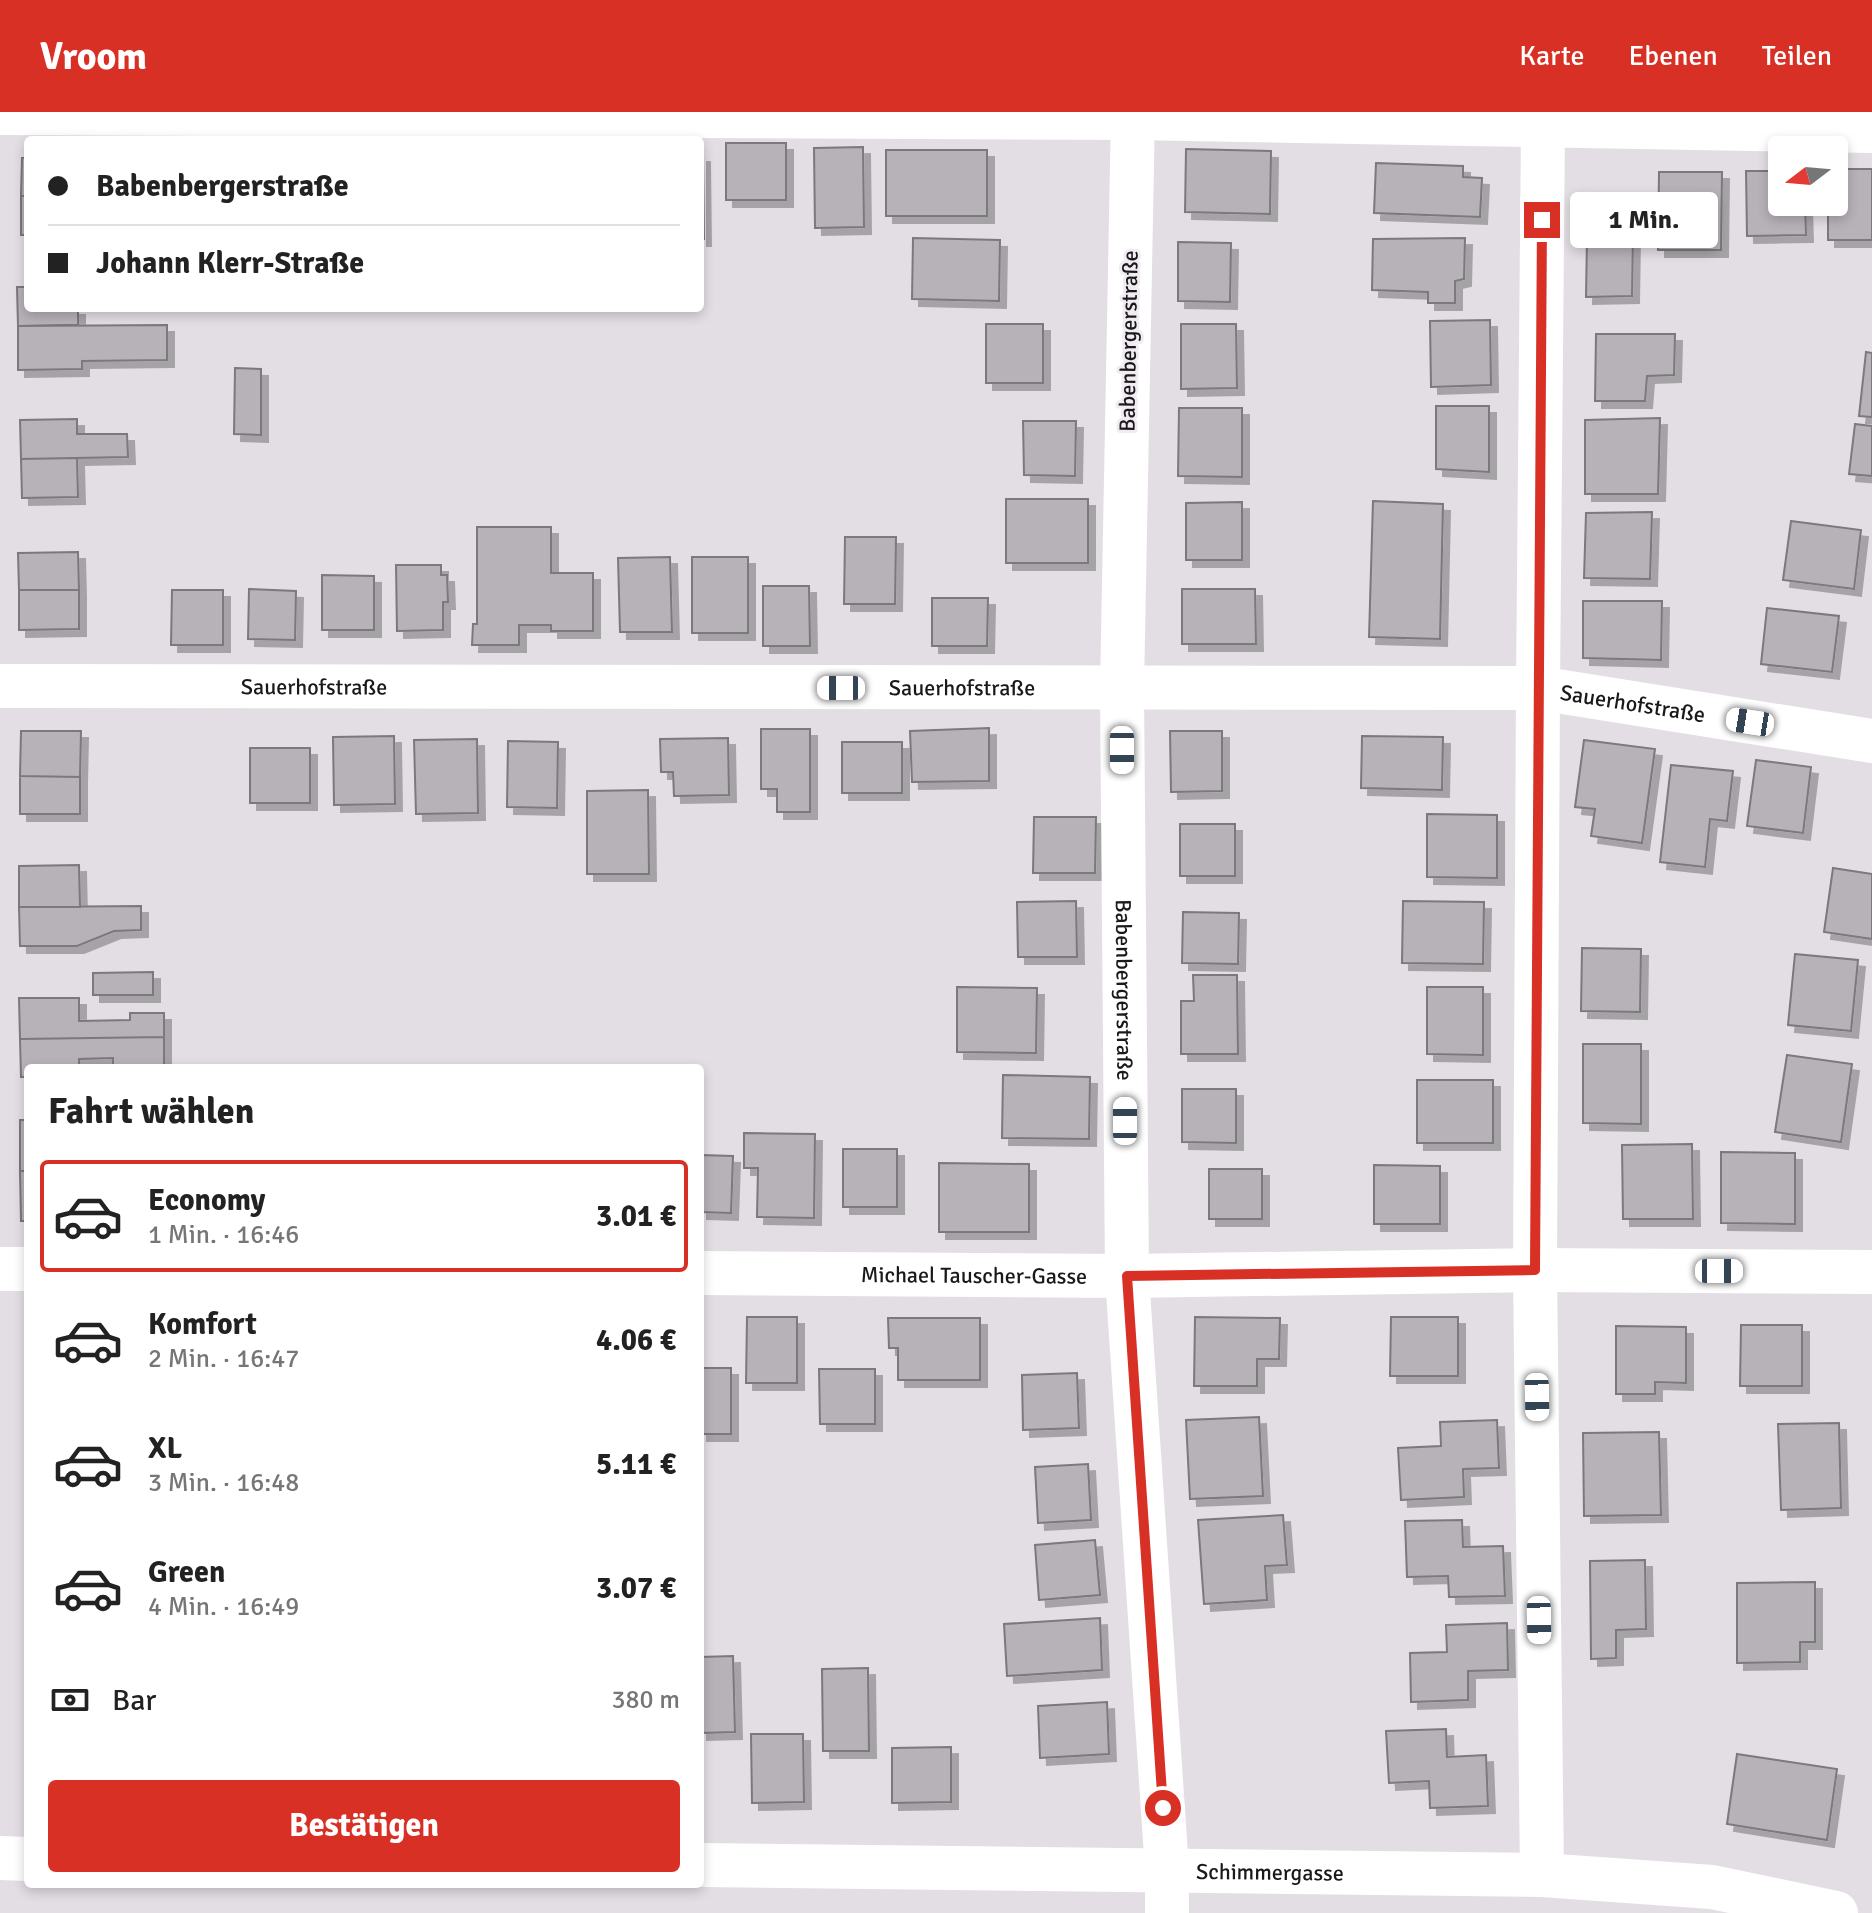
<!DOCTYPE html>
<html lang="de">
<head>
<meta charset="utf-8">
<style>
	body { margin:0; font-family:Signika,sans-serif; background:#f2f2f2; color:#222; height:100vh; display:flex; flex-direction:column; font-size:30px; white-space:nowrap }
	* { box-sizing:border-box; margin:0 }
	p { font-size:26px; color:#767676 }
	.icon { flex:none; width:44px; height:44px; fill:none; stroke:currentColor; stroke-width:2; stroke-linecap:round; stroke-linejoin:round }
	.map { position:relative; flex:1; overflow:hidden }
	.sheet { position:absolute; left:24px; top:952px; width:680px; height:824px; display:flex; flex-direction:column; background:#fff; border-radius:8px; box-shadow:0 4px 12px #0003 }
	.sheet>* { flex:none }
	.top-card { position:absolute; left:24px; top:24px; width:680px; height:176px; border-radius:8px; box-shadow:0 4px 12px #0003; display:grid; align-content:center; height:176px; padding:0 24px; background:#fff }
	.needle { width:52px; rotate:254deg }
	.buttons { position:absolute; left:1768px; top:24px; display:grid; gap:16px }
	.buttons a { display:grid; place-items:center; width:80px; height:80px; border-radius:8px; background:#fff; box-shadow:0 4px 12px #0003; font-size:40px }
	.end { position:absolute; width:36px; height:36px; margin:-18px; border:10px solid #d93025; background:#fff; box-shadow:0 0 0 4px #fff }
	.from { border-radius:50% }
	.bubble { position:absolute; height:56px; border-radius:8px; background:#fff; box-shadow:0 4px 12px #0003; font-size:26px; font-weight:800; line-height:56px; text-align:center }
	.car { position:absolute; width:24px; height:48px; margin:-24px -12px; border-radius:10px; box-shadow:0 0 6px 2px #0007; background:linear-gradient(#fff 24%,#345 0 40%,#fff 0 76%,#345 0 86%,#fff 0) }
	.top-card b { display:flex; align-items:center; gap:28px; height:76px; font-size:30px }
	.top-card b+b { border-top:2px solid #e0e0e0 }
	.top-card i { width:20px; height:20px; background:#222 }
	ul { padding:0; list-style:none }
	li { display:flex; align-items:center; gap:24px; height:112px; margin:0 16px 12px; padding:0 8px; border:4px solid transparent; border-radius:8px }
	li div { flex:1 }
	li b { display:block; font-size:30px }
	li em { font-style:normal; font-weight:800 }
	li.active { border-color:#d93025 }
	li>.icon { width:72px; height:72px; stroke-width:1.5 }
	h2 { padding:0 24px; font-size:36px; line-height:96px }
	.pay { display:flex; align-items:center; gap:20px; height:88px; padding:0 24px; font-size:30px }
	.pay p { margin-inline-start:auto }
	.cta { display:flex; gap:16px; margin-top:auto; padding:16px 24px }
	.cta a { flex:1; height:92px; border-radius:8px; background:#d93025; color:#fff; font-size:32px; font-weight:800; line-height:92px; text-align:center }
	header { display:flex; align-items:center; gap:48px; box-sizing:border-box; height:112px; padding:0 40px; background:#d93025; color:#fff }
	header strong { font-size:38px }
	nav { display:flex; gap:44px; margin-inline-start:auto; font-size:28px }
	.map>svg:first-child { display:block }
	.building { fill:#b7b2b8; stroke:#7c787d; stroke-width:2; filter:url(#shadow) }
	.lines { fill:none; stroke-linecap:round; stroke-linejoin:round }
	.minor { stroke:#fff; stroke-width:44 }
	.route { stroke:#d93025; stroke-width:10 }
	.labels { text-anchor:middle; stroke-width:6; stroke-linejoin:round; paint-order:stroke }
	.street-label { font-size:22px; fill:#1a181a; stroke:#f1ebf2 }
</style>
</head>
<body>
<header>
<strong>Vroom</strong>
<nav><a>Karte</a><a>Ebenen</a><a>Teilen</a></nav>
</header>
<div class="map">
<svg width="1872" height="1801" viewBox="0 0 1872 1801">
	<defs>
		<filter id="shadow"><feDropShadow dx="7" dy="7" stdDeviation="0" flood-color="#0004"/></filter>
	</defs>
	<rect width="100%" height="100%" fill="#e3dee4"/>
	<!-- building -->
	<path class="building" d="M726,31H786V88H726Z
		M863,35L864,115L815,116L814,36Z
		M1186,37L1271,39L1270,102L1185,100Z
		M886,38H987V104H886Z
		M700,43H703L704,127H700Z
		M22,46H28V84H21Z
		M1376,51L1463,54V65L1482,66L1480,105L1374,101Z
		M1834,57H1872V128H1828V90H1834Z
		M1746,59H1782V90H1805L1806,123L1747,124Z
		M1659,60H1722L1721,138H1658Z
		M21,84H28V123H21Z
		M1633,122L1632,184L1586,185L1587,124Z
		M913,126L1000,128L999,189L912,187Z
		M1465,126L1464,167L1455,169V191H1428V180L1372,178L1373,127Z
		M1178,130L1231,131L1230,190L1178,189Z
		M17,175H28V196H78V213L18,214Z
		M1490,208L1491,273L1431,275L1430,209Z
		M986,212H1043V271H986Z
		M1181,212H1236L1237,276L1181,277Z
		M167,213V248L82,249V257L18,258V214Z
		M1596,222H1675L1674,263L1647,264L1645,289H1595Z
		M1866,240L1872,241V305L1859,304Z
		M235,256L261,257V323L234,322Z
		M1436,294H1489V360L1436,357Z
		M1179,296H1242V365L1178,364Z
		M1660,306L1658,382H1585V308Z
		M77,307V322H127L128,345L21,347L20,308Z
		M1023,309H1076L1075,364L1024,363Z
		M1855,312L1872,314V364L1849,362Z
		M77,346L78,385L22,386L21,347Z
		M1006,387H1088V451H1006Z
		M1373,389L1443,392L1440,527L1369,525Z
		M1242,390V448H1186V391Z
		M1652,400L1650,467L1584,466L1586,401Z
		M1791,409L1861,418L1854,477L1783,468Z
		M477,415H551V461H593V519H551V513H519V533H472L473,512H477Z
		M845,425H896L895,492H844Z
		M78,440L79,478H19L18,441Z
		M670,445L672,520H620L618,446Z
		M692,445H748V521H692Z
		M396,453H441V463H447L448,490H443V518L397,519Z
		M322,463L374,464V518H322Z
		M763,474H809L810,534H763Z
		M249,477L296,479L295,528L248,527Z
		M1182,477H1255L1256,532H1182Z
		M19,478H79V517L19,518Z
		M172,478H223V533H171Z
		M932,486H988L987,534H932Z
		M1583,489H1662L1661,548L1583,546Z
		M1767,496L1839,504L1832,560L1761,552Z
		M989,616V669L912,670L910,619Z
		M761,617H810V700H777V677H761Z
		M21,619H81L80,665L20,664Z
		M1170,619H1222V679L1171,680Z
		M394,624L395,692L334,693L333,625Z
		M1362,624L1443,625L1442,678L1361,676Z
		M728,626L729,683L674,684L673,660H661L660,627Z
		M477,627L478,701L416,702L414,628Z
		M1584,628L1655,637L1642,731L1591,724L1595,697L1575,695Z
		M508,629L558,630L557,696L507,695Z
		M842,630H902V681H842Z
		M250,636H310V691H250Z
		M1756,648L1811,655L1803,721L1747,714Z
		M1671,653L1733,659L1727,709L1710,707L1705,755L1660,750Z
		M20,664L80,665V702H20Z
		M648,678L649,762H587V679Z
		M1427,702L1497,703V766L1427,765Z
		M1034,705H1096L1095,761H1033Z
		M1180,712H1235V764H1180Z
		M79,753L80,795H19V754Z
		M1833,756L1872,762V827L1824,820Z
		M1076,789L1077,845H1018L1017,790Z
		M1403,789L1484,790L1483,852L1402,851Z
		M141,794V818L114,819L77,834H20L19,795Z
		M1183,800L1239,801L1238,852L1182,851Z
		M1582,836L1641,837L1640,900L1581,899Z
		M1795,842L1858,848L1851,919L1788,913Z
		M153,860V883H93V861Z
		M1193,863H1237L1238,942H1181V889H1194Z
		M957,875L1037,876L1036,941L957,940Z
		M1427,875H1483V943L1427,942Z
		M19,886H79V909L130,908V901H164V925L20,927Z
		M164,925V956H113V946L79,947V956H28V965H21L20,927Z
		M1583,932H1641V1012L1583,1011Z
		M1787,943L1852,952L1841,1030L1775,1020Z
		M1003,963L1090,965L1089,1027L1002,1026Z
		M1417,968H1493V1031H1417Z
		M1182,977H1236V1031L1182,1030Z
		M20,1008H28V1059H20Z
		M744,1021L815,1022L814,1106L757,1105L758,1056H744Z
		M1692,1032L1693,1107H1623L1622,1033Z
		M843,1037H897V1095H843Z
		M1721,1040L1795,1041V1112L1721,1111Z
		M700,1043L733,1044L731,1101L700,1100Z
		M939,1051L1029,1052V1120H939Z
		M1374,1053L1440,1054V1112H1374Z
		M1209,1057H1262V1107H1209Z
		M20,1059H28V1109H21Z
		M747,1205H797V1271H746Z
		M1195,1205L1280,1206L1279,1247H1257V1274H1194Z
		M1391,1205H1458V1264H1390Z
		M888,1206H980V1268H898V1236H889Z
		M1741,1213H1802V1274H1740Z
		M1616,1214L1686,1215V1271L1655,1270V1282H1616Z
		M700,1256H731V1322H700Z
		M819,1257H875V1312H820Z
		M1077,1261L1079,1316L1023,1318L1022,1263Z
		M1259,1305L1263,1384L1190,1387L1186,1308Z
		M1497,1308L1499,1356L1463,1357L1464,1385L1401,1388L1398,1336L1441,1334L1440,1310Z
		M1839,1311L1841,1396L1781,1398L1778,1312Z
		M1659,1320L1661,1403L1584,1404L1583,1321Z
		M1088,1352L1091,1408L1038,1411L1035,1355Z
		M1283,1403L1287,1453L1265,1454L1267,1488L1204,1492L1198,1408Z
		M1462,1408L1463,1435L1503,1434L1505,1484L1449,1485L1448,1464L1407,1465L1405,1409Z
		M1095,1428L1100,1483L1039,1488L1035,1433Z
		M1645,1448L1646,1517L1616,1518V1546L1591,1547L1590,1449Z
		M1815,1470V1530H1800V1550L1737,1551V1471Z
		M1100,1506L1102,1558L1007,1564L1004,1512Z
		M1507,1511L1508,1558L1468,1559V1588L1411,1590L1410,1541L1447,1540L1446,1513Z
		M733,1544L735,1620L700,1621V1545Z
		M868,1556L869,1639H823L822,1557Z
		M1107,1590L1109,1642L1040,1646L1038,1594Z
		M1446,1617L1447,1645L1486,1643L1488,1694L1430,1696L1429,1669L1389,1671L1386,1619Z
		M751,1622H803L804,1690L752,1691Z
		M951,1635V1690L892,1691V1636Z
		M1737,1642L1837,1657L1827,1728L1727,1712Z"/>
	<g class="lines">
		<!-- minor -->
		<g class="minor">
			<path id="s1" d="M1133,0L1122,576L1127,1164L1167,1758V1801"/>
			<path d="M0,1L1132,6L1872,19"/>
			<path id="s2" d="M0,574L1538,576L1872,629"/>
			<path d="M0,1157H28"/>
			<path id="s3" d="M700,1161L1127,1164L1535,1158L1872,1160"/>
			<path d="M0,1746L28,1747"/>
			<path id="s4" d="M700,1753L1542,1763L1712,1775L1836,1801"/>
			<path d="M1542,1763L1535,1158L1538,576L1543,14"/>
		</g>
	</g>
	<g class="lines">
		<!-- route -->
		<path class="route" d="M1163,1696L1127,1164L1535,1158L1542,108"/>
	</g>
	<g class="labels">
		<!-- street labels -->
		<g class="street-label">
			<text transform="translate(1128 229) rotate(-89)" y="8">Babenbergerstraße</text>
			<text dy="8" stroke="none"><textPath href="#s2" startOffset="314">Sauerhofstraße</textPath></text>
			<text dy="8" stroke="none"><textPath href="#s2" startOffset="962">Sauerhofstraße</textPath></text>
			<text dy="8" stroke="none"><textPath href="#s2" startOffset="1634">Sauerhofstraße</textPath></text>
			<text dy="8" stroke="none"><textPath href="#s1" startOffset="878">Babenbergerstraße</textPath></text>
			<text dy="8" stroke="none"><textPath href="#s3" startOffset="274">Michael Tauscher-Gasse</textPath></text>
			<text dy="8" stroke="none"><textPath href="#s4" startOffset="570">Schimmergasse</textPath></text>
		</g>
	</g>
</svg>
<div class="buttons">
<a><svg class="needle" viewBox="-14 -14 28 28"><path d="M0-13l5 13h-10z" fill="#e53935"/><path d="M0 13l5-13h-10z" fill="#767676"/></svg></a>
</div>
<i class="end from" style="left:1163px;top:1696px"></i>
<i class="end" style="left:1542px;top:108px"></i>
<div class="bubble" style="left:1570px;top:80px;width:148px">1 Min.</div>
<i class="car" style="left:841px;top:576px;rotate:270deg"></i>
<i class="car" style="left:1750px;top:610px;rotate:279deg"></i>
<i class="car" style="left:1122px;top:638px;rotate:180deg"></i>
<i class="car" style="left:1125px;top:1009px;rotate:0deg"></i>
<i class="car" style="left:1719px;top:1159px;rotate:90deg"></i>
<i class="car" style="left:1537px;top:1285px;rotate:179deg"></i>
<i class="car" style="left:1539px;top:1508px;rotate:179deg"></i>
<div class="top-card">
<b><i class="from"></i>Babenbergerstraße</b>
<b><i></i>Johann Klerr-Straße</b>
</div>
<section class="sheet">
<h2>Fahrt wählen</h2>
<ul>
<li class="active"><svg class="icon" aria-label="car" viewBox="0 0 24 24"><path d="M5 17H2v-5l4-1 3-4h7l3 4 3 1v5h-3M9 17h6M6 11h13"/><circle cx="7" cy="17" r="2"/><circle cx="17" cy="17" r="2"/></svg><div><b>Economy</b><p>1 Min. · 16:46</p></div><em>3.01 €</em></li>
<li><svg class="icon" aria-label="car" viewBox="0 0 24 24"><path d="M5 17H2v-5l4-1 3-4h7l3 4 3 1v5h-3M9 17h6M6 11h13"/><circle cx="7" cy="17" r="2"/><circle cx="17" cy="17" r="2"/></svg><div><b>Komfort</b><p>2 Min. · 16:47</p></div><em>4.06 €</em></li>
<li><svg class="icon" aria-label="car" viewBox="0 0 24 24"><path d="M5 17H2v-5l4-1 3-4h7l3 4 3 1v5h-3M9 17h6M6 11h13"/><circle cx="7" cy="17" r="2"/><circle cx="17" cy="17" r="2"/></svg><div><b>XL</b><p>3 Min. · 16:48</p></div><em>5.11 €</em></li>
<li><svg class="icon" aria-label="car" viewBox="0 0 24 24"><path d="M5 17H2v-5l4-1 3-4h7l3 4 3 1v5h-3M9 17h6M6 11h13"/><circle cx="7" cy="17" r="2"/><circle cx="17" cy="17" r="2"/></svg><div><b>Green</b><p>4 Min. · 16:49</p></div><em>3.07 €</em></li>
</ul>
<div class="pay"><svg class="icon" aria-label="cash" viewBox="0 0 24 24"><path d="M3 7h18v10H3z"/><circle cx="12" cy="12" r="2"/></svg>Bar<p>380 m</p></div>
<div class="cta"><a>Bestätigen</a></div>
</section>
</div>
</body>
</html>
